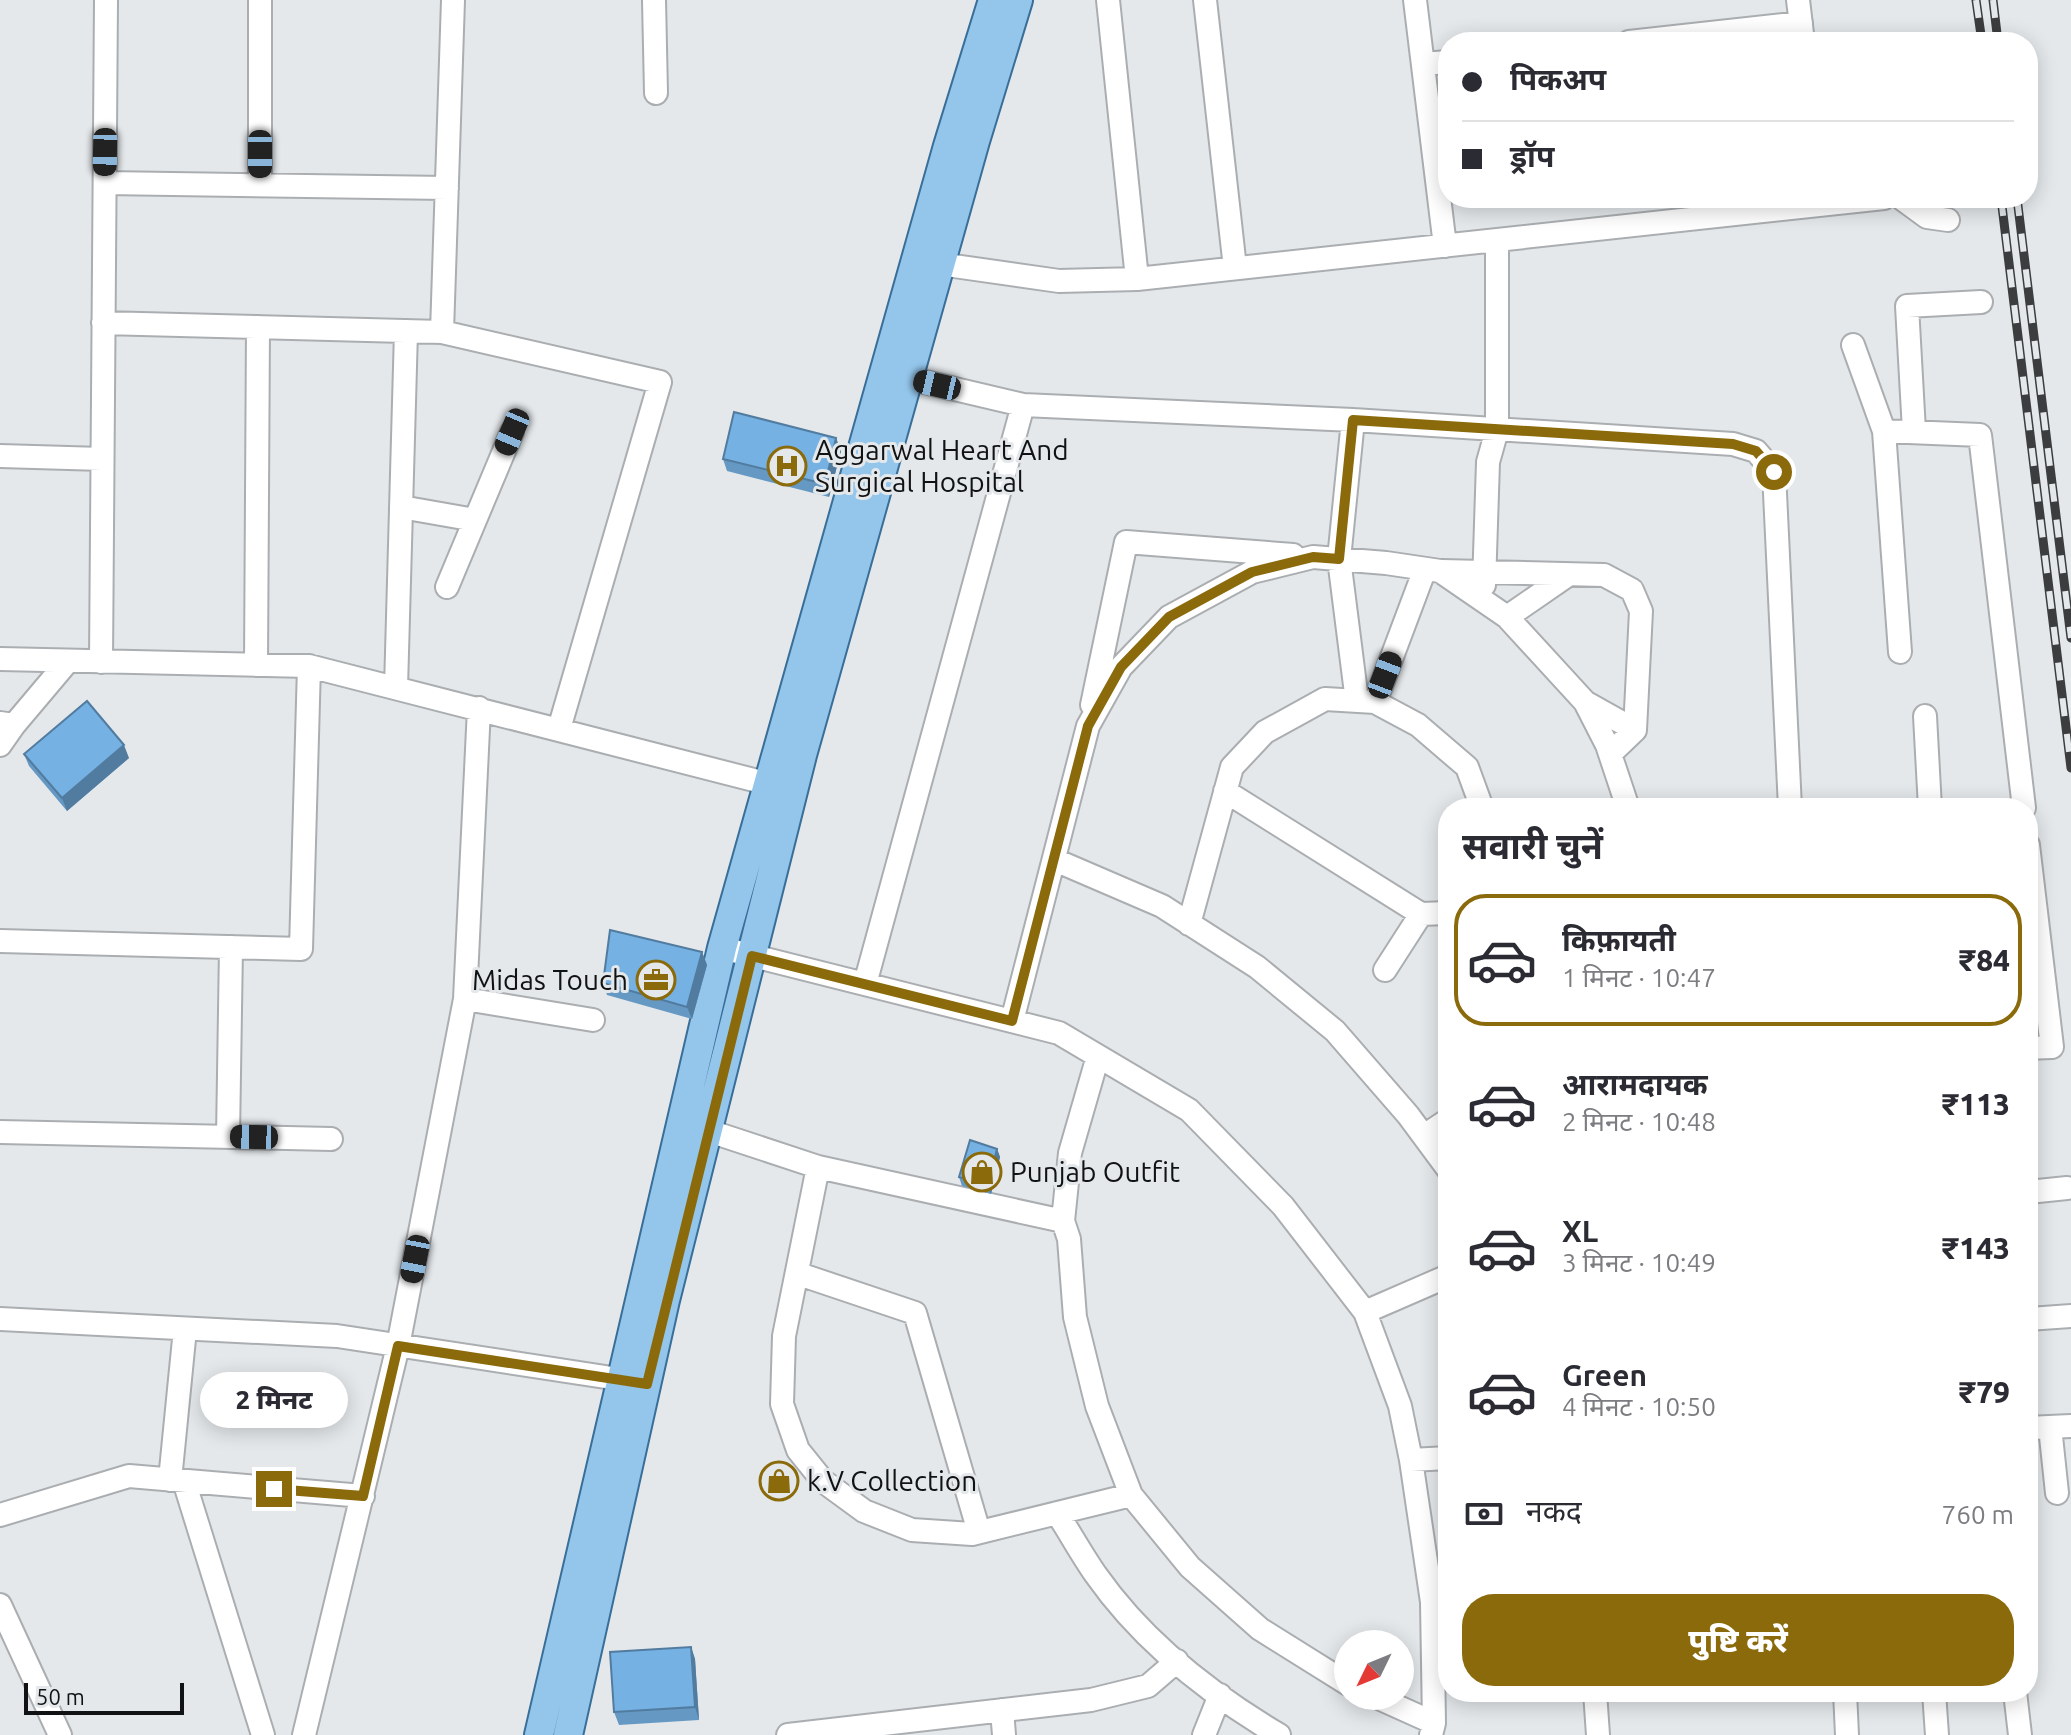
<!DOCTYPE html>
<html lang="hi">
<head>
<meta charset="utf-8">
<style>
	body { margin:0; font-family:Ubuntu,"Noto Sans Devanagari",sans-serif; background:#f2f2f3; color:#2b2b33; height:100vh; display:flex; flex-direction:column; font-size:30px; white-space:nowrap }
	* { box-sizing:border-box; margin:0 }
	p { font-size:26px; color:#7c7c81 }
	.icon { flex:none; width:44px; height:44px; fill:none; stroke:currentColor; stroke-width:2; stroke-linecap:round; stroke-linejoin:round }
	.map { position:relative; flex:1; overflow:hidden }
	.drawer { position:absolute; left:1438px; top:798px; width:600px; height:904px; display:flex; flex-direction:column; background:#fff; border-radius:32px; box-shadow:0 4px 20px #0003 }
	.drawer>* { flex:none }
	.top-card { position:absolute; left:1438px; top:32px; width:600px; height:176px; border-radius:32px; box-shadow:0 4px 20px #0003; display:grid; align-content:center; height:176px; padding:0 24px; background:#fff }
	.needle { width:52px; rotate:227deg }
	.fabs { position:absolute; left:1334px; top:1630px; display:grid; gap:16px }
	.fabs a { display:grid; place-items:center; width:80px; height:80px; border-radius:50%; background:#fff; box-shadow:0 4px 20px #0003; font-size:40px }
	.scale { position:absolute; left:24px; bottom:20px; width:160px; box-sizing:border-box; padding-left:8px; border:4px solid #111213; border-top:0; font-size:22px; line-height:28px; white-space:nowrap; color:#111213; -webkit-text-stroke:6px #e4e8eb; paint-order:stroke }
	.end { position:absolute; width:36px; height:36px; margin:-18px; border:10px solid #8b6a0b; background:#fff; box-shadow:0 0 0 4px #fff }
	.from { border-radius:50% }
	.bubble { position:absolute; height:56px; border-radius:28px; background:#fff; box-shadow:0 4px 20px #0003; font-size:26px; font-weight:800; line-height:56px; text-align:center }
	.car { position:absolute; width:24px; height:48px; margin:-24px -12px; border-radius:10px; box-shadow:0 0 6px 2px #0007; background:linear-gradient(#222 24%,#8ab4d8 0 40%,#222 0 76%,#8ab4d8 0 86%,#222 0) }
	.top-card b { display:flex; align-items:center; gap:28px; height:76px; font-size:30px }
	.top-card b+b { border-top:2px solid #e1e1e2 }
	.top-card i { width:20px; height:20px; background:#2b2b33 }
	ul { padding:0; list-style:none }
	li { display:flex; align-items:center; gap:24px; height:132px; margin:0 16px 12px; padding:0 8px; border:4px solid transparent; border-radius:32px }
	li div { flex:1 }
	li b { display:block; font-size:30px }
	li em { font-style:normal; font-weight:800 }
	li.selected { border-color:#8b6a0b }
	li>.icon { width:72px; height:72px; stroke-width:1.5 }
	h2 { padding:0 24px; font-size:36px; line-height:96px }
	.pay { display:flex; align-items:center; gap:20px; height:88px; padding:0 24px; font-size:30px }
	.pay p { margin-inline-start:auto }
	.action { display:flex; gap:16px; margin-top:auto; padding:16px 24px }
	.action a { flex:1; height:92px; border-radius:32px; background:#8b6a0b; color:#fff; font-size:32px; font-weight:800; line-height:92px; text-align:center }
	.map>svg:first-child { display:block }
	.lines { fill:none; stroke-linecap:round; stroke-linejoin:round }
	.minor-casing { stroke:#abaeb1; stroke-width:26 }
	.major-casing { stroke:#386e98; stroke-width:32 }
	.minor { stroke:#fff; stroke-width:22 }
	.major { stroke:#94c6ec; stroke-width:28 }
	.rail-casing { stroke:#3b3d3e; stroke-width:9 }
	.rail { stroke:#e4e8eb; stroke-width:6; stroke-dasharray:18; stroke-linecap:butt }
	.wall { fill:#6598c3 }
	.shaded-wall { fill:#527c9f }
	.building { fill:#75b1e3; stroke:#527c9f; stroke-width:2 }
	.route { stroke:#8b6a0b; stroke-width:10 }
	.labels { text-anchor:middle; stroke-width:6; stroke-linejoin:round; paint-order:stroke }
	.poi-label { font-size:28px; fill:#111213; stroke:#e4e8eb; text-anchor:start }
</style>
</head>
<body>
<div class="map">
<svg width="2071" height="1735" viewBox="0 0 2071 1735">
	<rect width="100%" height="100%" fill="#e4e8eb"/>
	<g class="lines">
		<defs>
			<path id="minor" d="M654,0L656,93
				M1108,0L1137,279
				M1205,0L1235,268
				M1415,0L1445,246
				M1798,0L1803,42
				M1629,42L1801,23
				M1423,64L1448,62
				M105,183L447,188
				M260,185V0
				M1901,198L1927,217L1948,220
				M940,264L1059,281L1137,279L1884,198
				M103,323L442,332L660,382L559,729
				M442,332L453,0
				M1853,345L1884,431L1900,652
				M908,378L1023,405L1353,420L1733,444L1756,451L1774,472L1790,808
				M1353,420L1339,559L1357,701
				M1884,431L1980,435L2024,808
				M1914,431L1907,306L1981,302
				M0,456L102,459
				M401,507L475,520
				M1442,571L1604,575L1632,590L1641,611L1635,730L1610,754
				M1484,585L1488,462L1497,430V240
				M447,587L512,432
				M1507,617L1568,575
				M0,659L309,666L781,787
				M101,662L106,0
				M256,665L258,327
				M396,688L406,331
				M1375,702L1425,569
				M1585,702L1635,730
				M1092,705L1126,542L1293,555
				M1925,716L1930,808
				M0,723L14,725L68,661
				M0,745L14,725
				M1225,791L1421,914L1448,913
				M2028,845L2052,1047L2028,1048
				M1055,860L1162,906L1257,967L1335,1031L1408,1115L1448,1169
				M1189,924L1232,767L1265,732L1325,699L1375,702L1418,725L1467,767L1482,808
				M0,941L301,949L309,666
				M722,948L1059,1033L1189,1110L1283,1206L1365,1312L1400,1406L1411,1460L1432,1602L1434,1723L1431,1735
				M1385,970L1421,914
				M865,984L1023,405
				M465,999L593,1020
				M1012,1021L1088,726L1121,667L1169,617L1252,572L1313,557L1386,563L1440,571L1507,617L1585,702L1607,745L1628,808
				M1098,1056L1070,1153L1063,1221L1069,1239L1075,1317L1097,1406L1131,1495L1190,1567L1260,1629L1348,1684
				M709,1131L818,1167L1063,1221
				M0,1132L331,1139
				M1424,1136L1448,1120
				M228,1137L231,947
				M818,1167L784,1336L782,1404L798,1450L823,1481L864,1511L912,1530L972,1534L1131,1495
				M2028,1192L2067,1188
				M799,1274L915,1313L979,1532
				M1365,1312L1448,1276
				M0,1319L337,1336L638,1382
				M2028,1319L2071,1316
				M2050,1427L2057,1493
				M2028,1428L2071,1426
				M1411,1460L1448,1458
				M170,1480L185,1329
				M184,1481L263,1735
				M1057,1513C1070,1533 1082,1555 1096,1575C1143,1642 1210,1694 1279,1735
				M0,1515L129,1476L363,1496
				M0,1605L60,1735
				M1595,1692L1598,1735
				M1845,1692L1847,1735
				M1934,1692L1937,1735
				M2015,1692L2020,1735
				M1374,1696L1434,1723
				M1002,1710L1004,1735
				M304,1735L398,1346L465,999L479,708
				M788,1735L1091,1700L1148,1686L1177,1661
				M1204,1735L1220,1695"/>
			<path id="major" d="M539,1735L722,948L948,146L993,0
				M568,1735L665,1300L802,755L975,141L1018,0"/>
		</defs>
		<!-- minor casing -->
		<use href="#minor" class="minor-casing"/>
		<!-- major casing -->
		<use href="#major" class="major-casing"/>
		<!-- minor -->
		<use href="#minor" class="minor"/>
		<!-- major -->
		<use href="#major" class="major"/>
		<defs>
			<path id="rail" d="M1976,0L1982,42
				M1993,0L1998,42
				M2001,198L2071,768
				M2017,198L2071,638"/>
		</defs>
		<!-- rail casing -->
		<use href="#rail" class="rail-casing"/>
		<!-- rail -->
		<use href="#rail" class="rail"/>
	</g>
	<!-- wall -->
	<path class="wall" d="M836,438L841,451L829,497L727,471L723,459Z
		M24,754L129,758L67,811L29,766Z
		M702,952L707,965L692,1019L607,995L603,983Z
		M997,1149L1000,1157L991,1194L962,1186L959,1177Z
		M691,1647L695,1659L699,1720L619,1725L614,1712Z"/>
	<!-- shaded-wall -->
	<path class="shaded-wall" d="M836,438L841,451L829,497L825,484Z
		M124,745L129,758L67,811L62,798Z
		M702,952L707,965L692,1019L687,1007Z
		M997,1149L1000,1157L991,1194L988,1186Z
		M691,1647L695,1659L699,1720L695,1707Z"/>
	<!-- building -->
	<path class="building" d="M734,412L836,438L825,484L723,459Z
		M87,701L124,745L62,798L24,754Z
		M610,930L702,952L687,1007L603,983Z
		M970,1140L997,1149L988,1186L959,1177Z
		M691,1647L695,1707L614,1712L610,1652Z"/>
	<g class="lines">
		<!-- route -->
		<path class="route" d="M274,1489L363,1496L398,1346L647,1384L752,956L1012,1021L1088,726L1121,667L1169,617L1252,572L1313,557L1339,559L1353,420L1733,444L1756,451L1774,472"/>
	</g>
	<!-- icons -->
	<defs>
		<symbol id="hospital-ring" viewBox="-11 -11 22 22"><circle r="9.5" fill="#e4e8eb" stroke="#8b6a0b" stroke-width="1.5"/><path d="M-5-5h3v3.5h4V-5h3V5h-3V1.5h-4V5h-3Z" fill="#8b6a0b"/></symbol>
		<symbol id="office-ring" viewBox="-11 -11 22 22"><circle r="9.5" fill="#e4e8eb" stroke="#8b6a0b" stroke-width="1.5"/><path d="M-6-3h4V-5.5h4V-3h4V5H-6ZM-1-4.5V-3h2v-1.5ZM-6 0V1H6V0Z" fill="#8b6a0b"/></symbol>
		<symbol id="shop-ring" viewBox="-11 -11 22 22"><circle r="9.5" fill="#e4e8eb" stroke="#8b6a0b" stroke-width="1.5"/><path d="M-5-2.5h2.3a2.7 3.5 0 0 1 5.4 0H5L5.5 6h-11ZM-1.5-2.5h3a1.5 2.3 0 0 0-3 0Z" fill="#8b6a0b"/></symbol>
	</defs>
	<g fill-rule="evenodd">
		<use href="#hospital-ring" x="765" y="444" width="44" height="44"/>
		<use href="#office-ring" x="634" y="958" width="44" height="44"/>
		<use href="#shop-ring" x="960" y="1150" width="44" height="44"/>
		<use href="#shop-ring" x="757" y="1459" width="44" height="44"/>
	</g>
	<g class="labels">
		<!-- poi labels -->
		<g class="poi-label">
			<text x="815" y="460">Aggarwal Heart And<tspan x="815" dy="32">Surgical Hospital</tspan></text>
			<text x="628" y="990" text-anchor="end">Midas Touch</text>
			<text x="1010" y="1182">Punjab Outfit</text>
			<text x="807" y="1491">k.V Collection</text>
		</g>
	</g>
</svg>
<div class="fabs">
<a><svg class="needle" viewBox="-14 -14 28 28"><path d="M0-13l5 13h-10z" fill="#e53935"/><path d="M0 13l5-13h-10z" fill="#7c7c81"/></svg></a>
</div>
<div class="scale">50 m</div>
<i class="end from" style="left:1774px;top:472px"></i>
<i class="end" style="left:274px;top:1489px"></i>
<div class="bubble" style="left:200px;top:1372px;width:148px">2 मिनट</div>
<i class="car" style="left:105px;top:152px;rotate:181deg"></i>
<i class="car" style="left:260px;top:154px;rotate:180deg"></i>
<i class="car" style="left:937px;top:385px;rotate:283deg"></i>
<i class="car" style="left:512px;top:432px;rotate:203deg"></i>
<i class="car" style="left:1385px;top:675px;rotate:21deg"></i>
<i class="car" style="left:254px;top:1137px;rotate:271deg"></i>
<i class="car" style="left:415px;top:1259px;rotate:191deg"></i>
<div class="top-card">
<b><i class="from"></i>पिकअप</b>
<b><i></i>ड्रॉप</b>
</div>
<section class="drawer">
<h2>सवारी चुनें</h2>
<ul>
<li class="selected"><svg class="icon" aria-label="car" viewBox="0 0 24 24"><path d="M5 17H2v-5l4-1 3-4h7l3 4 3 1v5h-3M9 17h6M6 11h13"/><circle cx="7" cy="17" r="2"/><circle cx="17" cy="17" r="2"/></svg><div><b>किफ़ायती</b><p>1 मिनट · 10:47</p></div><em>₹84</em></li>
<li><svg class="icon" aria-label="car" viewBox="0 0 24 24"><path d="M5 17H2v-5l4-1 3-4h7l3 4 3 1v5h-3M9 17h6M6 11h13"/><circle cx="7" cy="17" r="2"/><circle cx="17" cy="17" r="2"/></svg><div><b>आरामदायक</b><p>2 मिनट · 10:48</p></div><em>₹113</em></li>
<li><svg class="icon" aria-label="car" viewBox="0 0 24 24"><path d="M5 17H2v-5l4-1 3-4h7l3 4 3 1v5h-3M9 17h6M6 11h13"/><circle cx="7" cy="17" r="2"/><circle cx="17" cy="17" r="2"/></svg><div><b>XL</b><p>3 मिनट · 10:49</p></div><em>₹143</em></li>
<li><svg class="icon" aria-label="car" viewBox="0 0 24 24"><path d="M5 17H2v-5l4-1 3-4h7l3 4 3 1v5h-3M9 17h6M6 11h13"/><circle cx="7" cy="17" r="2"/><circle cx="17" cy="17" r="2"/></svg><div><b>Green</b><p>4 मिनट · 10:50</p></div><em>₹79</em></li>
</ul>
<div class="pay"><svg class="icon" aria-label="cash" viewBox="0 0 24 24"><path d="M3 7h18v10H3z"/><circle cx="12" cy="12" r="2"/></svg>नकद<p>760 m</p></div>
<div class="action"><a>पुष्टि करें</a></div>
</section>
</div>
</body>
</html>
